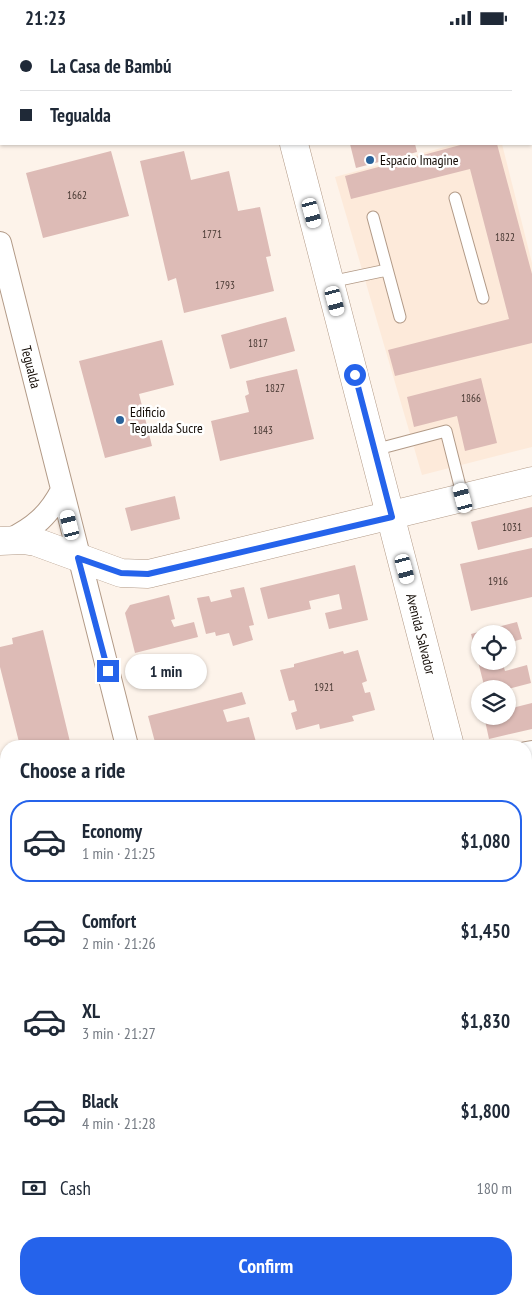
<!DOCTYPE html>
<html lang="en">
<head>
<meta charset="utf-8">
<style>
	body { margin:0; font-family:"PT Sans Narrow",sans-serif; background:#f6f6f7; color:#1f2937; height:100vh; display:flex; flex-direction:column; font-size:19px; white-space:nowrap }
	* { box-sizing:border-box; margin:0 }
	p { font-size:16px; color:#747a83 }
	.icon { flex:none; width:28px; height:28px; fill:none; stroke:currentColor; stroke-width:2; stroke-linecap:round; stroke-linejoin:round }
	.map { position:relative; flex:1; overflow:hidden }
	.side { position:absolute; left:0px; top:705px; width:532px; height:565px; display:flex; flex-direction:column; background:#fff; border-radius:20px 20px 0 0; box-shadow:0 1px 4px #0004 }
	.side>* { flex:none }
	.banner { position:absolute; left:0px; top:0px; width:532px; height:110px; box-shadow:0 1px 4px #0004; display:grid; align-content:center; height:110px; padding:0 20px; background:#fff }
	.fabs { position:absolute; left:471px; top:590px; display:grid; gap:10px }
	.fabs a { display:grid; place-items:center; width:45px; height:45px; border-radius:50%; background:#fff; box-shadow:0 1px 4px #0004; font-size:25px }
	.end { position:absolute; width:22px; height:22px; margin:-11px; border:6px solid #2563eb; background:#fff; box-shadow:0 0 0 2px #fff }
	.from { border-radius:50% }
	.bubble { position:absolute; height:35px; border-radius:18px; background:#fff; box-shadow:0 1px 4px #0004; font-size:16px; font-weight:600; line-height:35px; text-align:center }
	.car { position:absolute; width:15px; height:30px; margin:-15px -8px; border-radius:6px; box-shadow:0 0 4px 1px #0007; background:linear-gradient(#fff 24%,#345 0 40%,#fff 0 76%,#345 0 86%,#fff 0) }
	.banner b { display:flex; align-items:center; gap:18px; height:48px; font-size:19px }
	.banner b+b { border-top:1px solid #e0e1e3 }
	.banner i { width:12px; height:12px; background:#1f2937 }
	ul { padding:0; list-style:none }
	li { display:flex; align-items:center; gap:15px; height:82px; margin:0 10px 8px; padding:0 10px; border:2px solid transparent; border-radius:20px }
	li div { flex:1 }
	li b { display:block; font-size:19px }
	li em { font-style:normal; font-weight:600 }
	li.current { border-color:#2563eb }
	li>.icon { width:45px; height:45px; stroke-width:1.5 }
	h2 { padding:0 20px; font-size:22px; line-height:60px }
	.pay { display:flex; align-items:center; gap:12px; height:55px; padding:0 20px; font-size:19px }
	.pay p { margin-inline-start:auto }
	.cta { display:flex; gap:10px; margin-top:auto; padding:10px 20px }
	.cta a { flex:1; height:58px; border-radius:20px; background:#2563eb; color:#fff; font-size:20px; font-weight:600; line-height:58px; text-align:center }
	.status { display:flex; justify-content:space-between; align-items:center; height:35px; padding:0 25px; background:#fff; direction:ltr }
	.status svg { height:14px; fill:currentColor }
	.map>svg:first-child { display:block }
	.built { fill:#fdeada }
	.building { fill:#ddbbb6 }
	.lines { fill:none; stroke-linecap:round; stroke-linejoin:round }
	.service-casing { stroke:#b29a87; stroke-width:13 }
	.minor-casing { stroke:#b29a87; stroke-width:24 }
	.tertiary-casing { stroke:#b29a87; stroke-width:29 }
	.secondary-casing { stroke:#b29a87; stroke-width:29 }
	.service { stroke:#fff; stroke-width:11 }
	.minor { stroke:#fff; stroke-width:22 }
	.tertiary { stroke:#fff; stroke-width:28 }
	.secondary { stroke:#fff; stroke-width:28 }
	.route { stroke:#2563eb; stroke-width:6 }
	.poi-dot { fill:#29629a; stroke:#fff; stroke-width:2 }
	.labels { text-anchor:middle; stroke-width:5; stroke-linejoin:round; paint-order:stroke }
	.number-label { font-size:11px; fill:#463731 }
	.poi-label { font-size:14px; fill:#130b05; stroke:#fff; text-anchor:start }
	.street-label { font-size:14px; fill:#130b05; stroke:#fff }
</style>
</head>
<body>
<div class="status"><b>21:23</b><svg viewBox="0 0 49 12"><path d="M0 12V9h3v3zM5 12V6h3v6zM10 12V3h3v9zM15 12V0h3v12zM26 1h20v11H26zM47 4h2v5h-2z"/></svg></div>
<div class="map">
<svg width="532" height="1270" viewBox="0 0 532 1270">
	<rect width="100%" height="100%" fill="#fdf3ea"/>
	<!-- built -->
	<path class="built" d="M456,109H502L532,228V412L422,440L335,142Z"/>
	<!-- building -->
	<path class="building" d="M350,109H415L417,117L356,133Z
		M464,109H497L532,239V308L395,341L388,315L509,284L470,134L351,164L345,141Z
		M111,116L129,181L43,203L26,138Z
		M184,116L191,145L229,136L238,176L260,172L271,221L266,222L274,256L184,278L176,243L168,246L140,126Z
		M286,282L295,316L230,334L221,300Z
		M162,305L174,350L139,359L152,411L105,423L79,326Z
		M297,334L314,404L220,426L211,386L249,377L245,361L249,359L246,346Z
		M481,343L497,408L465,416L457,381L414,392L407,362Z
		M175,461L180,484L131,496L125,473Z
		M532,472V502L478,515L471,487Z
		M532,513V562L471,576L460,529Z
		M355,530L368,585L329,594L325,578L342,574L339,559L309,566L311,574L268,584L260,553Z
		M244,552L254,590L249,591L253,605L233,611L229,598L216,601L215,597L206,599L197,563L209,561L211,567L232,562L230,555Z
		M169,560L175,584L171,585L174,592L194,587L198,602L135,618L125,578L130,570Z
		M517,587L522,604L508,608V599H480V626H502L505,636L527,630L531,648L508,654H485L471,599Z
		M43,595L71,711H20L0,632V612L13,609L12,603Z
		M358,615L367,646L362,648L365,658L370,657L375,675L352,681L354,686L320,694L319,689L296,695L291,678L297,676L294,665L289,666L280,635L294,632V629L343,616L344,619Z
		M242,657L246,669L223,675L227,687L249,682L256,707L238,711H156L148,681Z
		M532,668V694L489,704L484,681H508V674Z
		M6,1070V1126L0,1105V1071Z
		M6,1205V1249L0,1251V1206Z
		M33,1264H100L102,1270H35Z
		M475,1264H525L526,1270H477Z"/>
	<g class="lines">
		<defs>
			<path id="service" d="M455,163L483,263
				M373,182L400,282
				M330,247L387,235
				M374,415L446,396L463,463"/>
			<path id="minor" d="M403,1L408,0
				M0,97H1
				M0,208L127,711
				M9,505C34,493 49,480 62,455
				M526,718L532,717
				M0,914L6,941
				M526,918L532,917
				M0,1043L6,1042
				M264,1264L266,1270"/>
			<path id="tertiary" d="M0,506L23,505L36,507L121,538L148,539L532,446"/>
			<path id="secondary" d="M265,0L266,1
				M294,109L450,711
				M526,1015L532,1038"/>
		</defs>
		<!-- service casing -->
		<use href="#service" class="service-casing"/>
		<!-- minor casing -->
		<use href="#minor" class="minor-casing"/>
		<!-- tertiary casing -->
		<use href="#tertiary" class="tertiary-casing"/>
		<!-- secondary casing -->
		<use href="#secondary" class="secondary-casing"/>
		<!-- service -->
		<use href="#service" class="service"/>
		<!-- minor -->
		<use href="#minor" class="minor"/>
		<!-- tertiary -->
		<use href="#tertiary" class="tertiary"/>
		<!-- secondary -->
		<use href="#secondary" class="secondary"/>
	</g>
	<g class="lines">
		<!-- route -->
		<path class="route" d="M108,636L78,523L121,538L148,539L392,482L355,340"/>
	</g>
	<!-- markers -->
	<g class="poi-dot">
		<circle cx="370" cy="125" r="5"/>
		<circle cx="120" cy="385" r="5"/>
	</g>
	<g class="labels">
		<!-- number labels -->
		<g class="number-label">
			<text x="77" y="164">1662</text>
			<text x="212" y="203">1771</text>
			<text x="505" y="206">1822</text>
			<text x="225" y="254">1793</text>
			<text x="258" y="312">1817</text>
			<text x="275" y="357">1827</text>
			<text x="471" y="367">1866</text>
			<text x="263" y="399">1843</text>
			<text x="512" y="496">1031</text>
			<text x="498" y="550">1916</text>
			<text x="324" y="656">1921</text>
		</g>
		<!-- poi labels -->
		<g class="poi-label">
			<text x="380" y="130">Espacio Imagine</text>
			<text x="130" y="382">Edificio<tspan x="130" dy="16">Tegualda Sucre</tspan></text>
		</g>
		<!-- street labels -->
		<g class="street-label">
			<text transform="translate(31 332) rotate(76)" y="5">Tegualda</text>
			<text transform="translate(421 599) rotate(76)" y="5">Avenida Salvador</text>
		</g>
	</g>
</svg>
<div class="fabs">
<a><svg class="icon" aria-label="locate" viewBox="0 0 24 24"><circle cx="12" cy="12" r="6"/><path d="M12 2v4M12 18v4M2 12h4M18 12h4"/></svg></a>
<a><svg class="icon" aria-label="layers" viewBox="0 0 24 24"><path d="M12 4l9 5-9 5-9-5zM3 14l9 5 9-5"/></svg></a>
</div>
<i class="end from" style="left:355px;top:340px"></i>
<i class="end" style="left:108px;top:636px"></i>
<div class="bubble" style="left:125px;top:619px;width:82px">1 min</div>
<i class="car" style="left:312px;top:178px;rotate:165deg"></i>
<i class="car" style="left:335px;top:266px;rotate:165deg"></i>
<i class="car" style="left:463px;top:463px;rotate:345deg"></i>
<i class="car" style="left:70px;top:490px;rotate:346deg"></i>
<i class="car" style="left:405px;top:534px;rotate:165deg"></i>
<div class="banner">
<b><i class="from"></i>La Casa de Bambú</b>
<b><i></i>Tegualda</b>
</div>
<section class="side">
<h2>Choose a ride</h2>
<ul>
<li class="current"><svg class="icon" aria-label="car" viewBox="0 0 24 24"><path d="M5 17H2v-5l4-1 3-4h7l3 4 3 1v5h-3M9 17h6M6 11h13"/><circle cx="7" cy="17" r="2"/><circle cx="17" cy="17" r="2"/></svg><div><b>Economy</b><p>1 min · 21:25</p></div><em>$1,080</em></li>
<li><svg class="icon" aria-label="car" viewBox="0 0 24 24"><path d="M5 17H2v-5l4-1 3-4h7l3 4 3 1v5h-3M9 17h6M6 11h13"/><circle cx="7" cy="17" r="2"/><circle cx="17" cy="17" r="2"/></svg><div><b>Comfort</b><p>2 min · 21:26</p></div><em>$1,450</em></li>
<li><svg class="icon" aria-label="car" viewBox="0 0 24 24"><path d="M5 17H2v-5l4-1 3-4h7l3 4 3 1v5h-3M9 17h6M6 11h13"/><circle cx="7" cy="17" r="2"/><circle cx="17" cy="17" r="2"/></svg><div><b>XL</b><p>3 min · 21:27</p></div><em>$1,830</em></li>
<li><svg class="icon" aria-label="car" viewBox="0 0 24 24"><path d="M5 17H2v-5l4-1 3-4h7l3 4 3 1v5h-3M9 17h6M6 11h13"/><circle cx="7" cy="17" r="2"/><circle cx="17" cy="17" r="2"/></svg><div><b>Black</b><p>4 min · 21:28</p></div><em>$1,800</em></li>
</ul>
<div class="pay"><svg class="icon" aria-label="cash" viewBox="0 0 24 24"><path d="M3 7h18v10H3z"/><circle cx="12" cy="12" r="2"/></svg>Cash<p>180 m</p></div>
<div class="cta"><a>Confirm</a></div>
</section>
</div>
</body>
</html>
